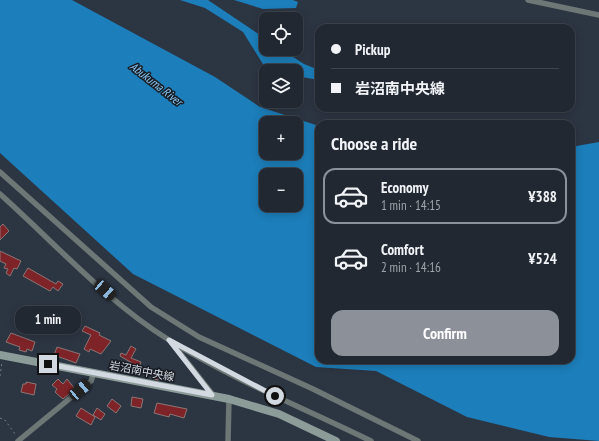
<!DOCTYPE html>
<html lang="en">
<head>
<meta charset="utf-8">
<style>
	body { margin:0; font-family:"PT Sans Narrow","Noto Sans JP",sans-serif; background:#29303a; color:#f1f3f6; height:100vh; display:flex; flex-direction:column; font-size:15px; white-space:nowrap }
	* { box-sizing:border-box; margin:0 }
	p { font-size:13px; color:#a2a6ac }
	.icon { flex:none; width:22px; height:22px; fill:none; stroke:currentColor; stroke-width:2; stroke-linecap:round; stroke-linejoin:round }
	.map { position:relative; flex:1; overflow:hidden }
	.drawer { position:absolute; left:315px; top:120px; width:260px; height:244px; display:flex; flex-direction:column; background:#212832; border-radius:12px; box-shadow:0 2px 10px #0003,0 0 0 1px #3e444d }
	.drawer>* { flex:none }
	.top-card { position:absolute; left:315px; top:24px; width:260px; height:88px; border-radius:12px; box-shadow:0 2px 10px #0003,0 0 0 1px #3e444d; display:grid; align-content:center; height:88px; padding:0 16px; background:#212832 }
	.tools { position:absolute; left:259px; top:12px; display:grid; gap:8px }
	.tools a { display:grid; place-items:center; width:44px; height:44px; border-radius:8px; background:#212832; box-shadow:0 2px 10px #0003,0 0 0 1px #3e444d; font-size:20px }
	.end { position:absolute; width:18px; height:18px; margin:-9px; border:5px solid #d3d9e1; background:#111; box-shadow:0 0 0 2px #111 }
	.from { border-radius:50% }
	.bubble { position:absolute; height:28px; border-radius:12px; background:#212832; box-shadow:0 2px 10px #0003,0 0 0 1px #3e444d; font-size:13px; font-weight:700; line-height:28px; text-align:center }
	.car { position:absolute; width:12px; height:24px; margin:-12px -6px; border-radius:5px; box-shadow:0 0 3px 1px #0007; background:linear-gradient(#222 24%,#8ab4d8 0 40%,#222 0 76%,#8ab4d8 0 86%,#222 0) }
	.top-card b { display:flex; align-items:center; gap:14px; height:38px; font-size:15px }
	.top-card b+b { border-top:1px solid #3e444d }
	.top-card i { width:10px; height:10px; background:#f1f3f6 }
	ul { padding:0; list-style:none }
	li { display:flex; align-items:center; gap:12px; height:56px; margin:0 8px 6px; padding:0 8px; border:2px solid transparent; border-radius:12px }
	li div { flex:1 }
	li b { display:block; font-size:15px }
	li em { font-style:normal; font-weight:700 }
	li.on { border-color:#8c9099 }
	li>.icon { width:36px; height:36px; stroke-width:1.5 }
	h2 { padding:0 16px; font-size:18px; line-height:48px }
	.action { display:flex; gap:8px; margin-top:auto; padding:8px 16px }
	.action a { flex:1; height:46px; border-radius:12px; background:#8c9099; color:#fff; font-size:16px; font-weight:700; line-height:46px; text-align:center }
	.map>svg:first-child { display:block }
	.water { fill:#1c7eba; fill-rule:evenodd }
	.building { fill:#7e2328; stroke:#8c7675 }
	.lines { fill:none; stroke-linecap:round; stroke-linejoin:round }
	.path { stroke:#757d88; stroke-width:1; stroke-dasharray:2 3; stroke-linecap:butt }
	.street { stroke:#6d7775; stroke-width:5.5 }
	.secondary { stroke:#8c9c99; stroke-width:8 }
	.route { stroke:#d3d9e1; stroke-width:5 }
	.labels { text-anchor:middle; stroke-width:3; stroke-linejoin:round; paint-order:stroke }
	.street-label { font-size:11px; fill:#d3d9e1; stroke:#181c22 }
	.water-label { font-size:12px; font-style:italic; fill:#87c6f5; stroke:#181c22 }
</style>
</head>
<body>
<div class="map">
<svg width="599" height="441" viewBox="0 0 599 441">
	<rect width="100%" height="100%" fill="#2c3542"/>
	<!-- water -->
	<path class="water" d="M0,0H72L215,77L260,107L319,126V360H571V147L599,142V441L549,437L467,417L376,371L316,367L133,274L0,153ZM266,123H296V153H266ZM266,175H296V205H266Z
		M180,0H208L266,39V49H281L304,64L319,70V80L296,76V71H276L266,69L243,32L205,8Z
		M234,0H293L298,2L296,8L263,9Z"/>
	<!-- building -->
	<path class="building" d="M3,224L9,231L0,240V227Z
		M0,251L21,261L17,269L14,268L10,276L6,273L8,269L4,268L6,264L0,261Z
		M28,268L56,284L58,281L63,284L58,291L53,287L50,291L23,276Z
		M85,326L100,333L99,335L111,341L101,354L90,349L89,352L84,349L91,335L82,331Z
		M11,333L35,342L32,351L27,349L26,352L19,350L20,347L6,342Z
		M131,346L136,349L131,358L141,362L136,374L128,371L132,363L120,356L121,353L126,355Z
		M57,347L80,354L76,363L54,355Z
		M159,370L168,373L167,379L159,377L158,380L151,378L154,371L158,373Z
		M58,379L63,384L67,379L75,389L63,399L55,392L57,389L52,385Z
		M26,382L36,384L34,395L21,392L23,384H26Z
		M132,397L143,399L141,408L131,406Z
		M112,399L121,406L116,413L107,406Z
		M157,403L187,409L184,418L170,414L169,417L154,413Z
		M81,408L95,417L91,425L76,416Z
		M97,408L105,414L101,420L93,415Z"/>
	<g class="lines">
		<!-- path -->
		<path class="path" d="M0,376L2,362
			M0,418L5,420L15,434"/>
		<!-- street -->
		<path class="street" d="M528,0L599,15
			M0,172L151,307L199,337L313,389L418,441
			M0,194C55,243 106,301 169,340C233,380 304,408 371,441
			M172,343L213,395
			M18,441L91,381L94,373
			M228,441L229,399"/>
		<!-- secondary -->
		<path class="secondary" d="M0,355L229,399L279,414L336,441"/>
	</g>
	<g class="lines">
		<!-- route -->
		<path class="route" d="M48,364L212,395L169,340L275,396"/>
	</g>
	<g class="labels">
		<!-- street labels -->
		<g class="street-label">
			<text transform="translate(142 371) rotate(11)" y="4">岩沼南中央線</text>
		</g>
		<!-- water labels -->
		<g class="water-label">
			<text transform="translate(156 84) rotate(38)" y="4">Abukuma River</text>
		</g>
	</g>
</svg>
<div class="tools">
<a><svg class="icon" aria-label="locate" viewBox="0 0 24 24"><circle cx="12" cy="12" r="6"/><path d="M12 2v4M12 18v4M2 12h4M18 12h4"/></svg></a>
<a><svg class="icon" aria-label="layers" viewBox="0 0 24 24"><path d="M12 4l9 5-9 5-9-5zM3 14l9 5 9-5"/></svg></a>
<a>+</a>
<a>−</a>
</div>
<i class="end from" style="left:275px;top:396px"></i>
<i class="end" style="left:48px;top:364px"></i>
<div class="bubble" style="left:15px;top:306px;width:66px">1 min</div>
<i class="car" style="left:105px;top:290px;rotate:131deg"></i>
<i class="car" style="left:80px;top:390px;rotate:50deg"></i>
<div class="top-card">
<b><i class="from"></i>Pickup</b>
<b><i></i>岩沼南中央線</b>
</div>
<section class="drawer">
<h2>Choose a ride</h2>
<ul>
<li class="on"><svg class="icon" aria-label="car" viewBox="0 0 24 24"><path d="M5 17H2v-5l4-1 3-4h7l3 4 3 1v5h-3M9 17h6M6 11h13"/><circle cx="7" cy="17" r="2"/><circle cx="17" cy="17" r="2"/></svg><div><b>Economy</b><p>1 min · 14:15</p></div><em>¥388</em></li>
<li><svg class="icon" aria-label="car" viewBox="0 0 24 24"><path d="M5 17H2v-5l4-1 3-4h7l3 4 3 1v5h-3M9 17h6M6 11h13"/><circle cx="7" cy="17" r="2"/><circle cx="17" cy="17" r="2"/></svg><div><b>Comfort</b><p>2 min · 14:16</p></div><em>¥524</em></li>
</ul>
<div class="action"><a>Confirm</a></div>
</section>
</div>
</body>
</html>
